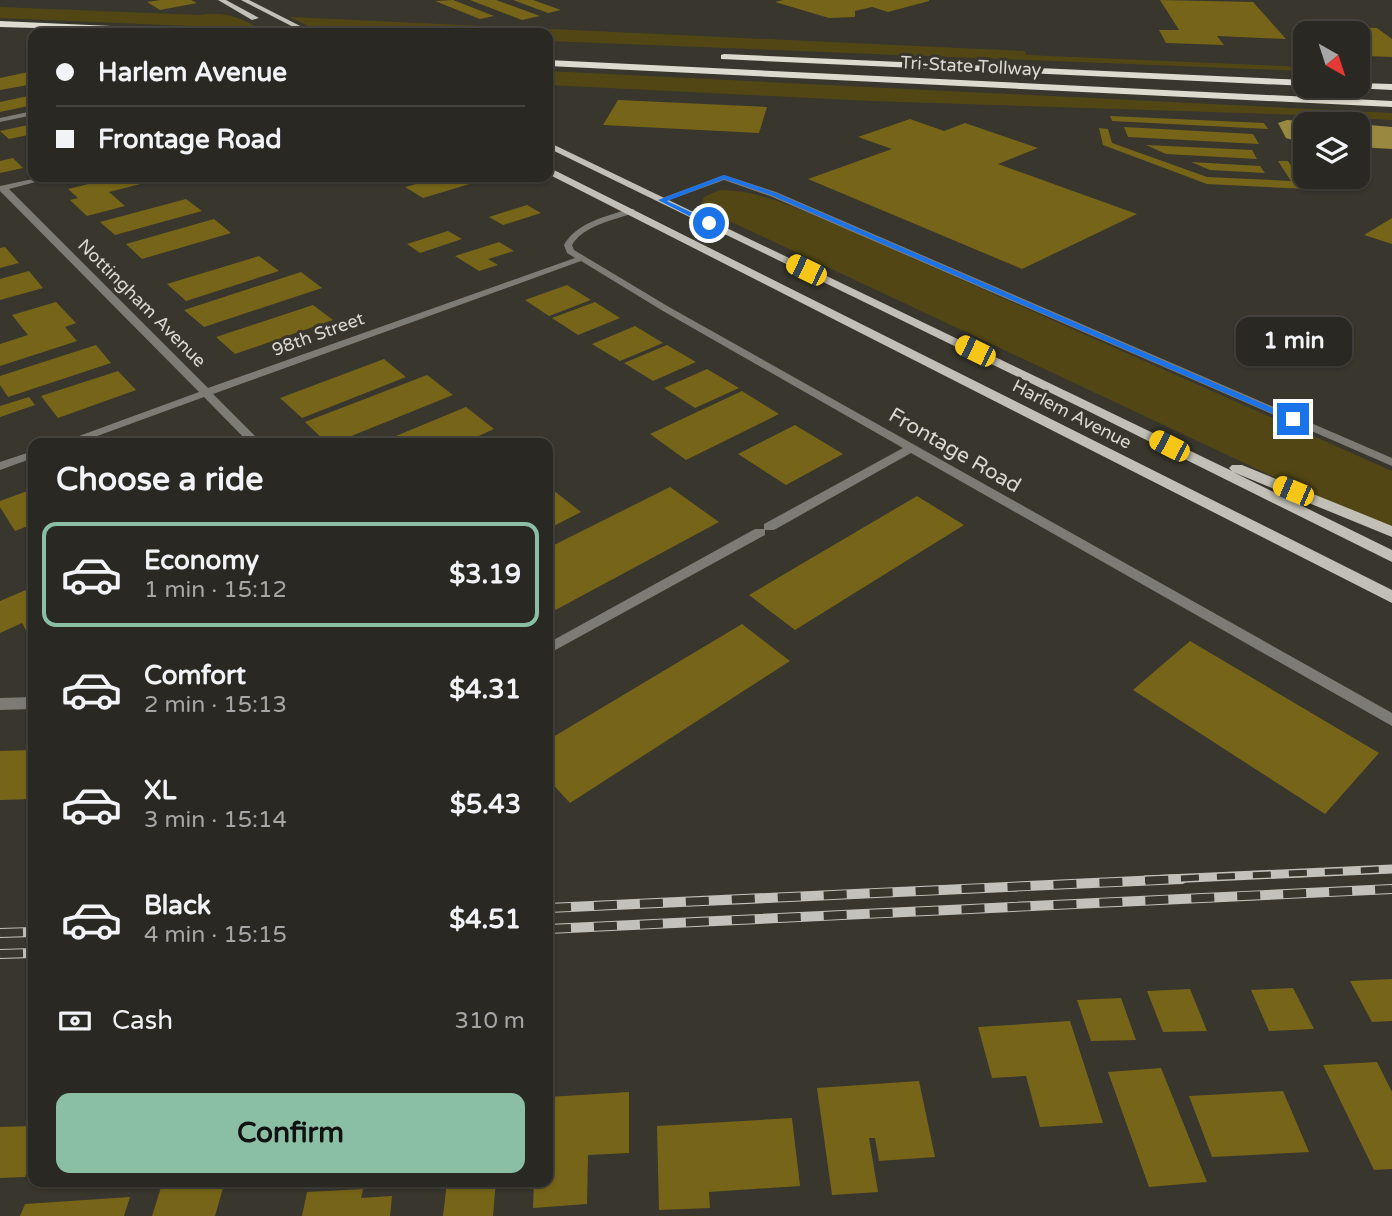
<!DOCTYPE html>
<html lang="en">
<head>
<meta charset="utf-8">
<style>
	body { margin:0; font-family:"Varela Round",sans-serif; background:#32302a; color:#f1f3f6; height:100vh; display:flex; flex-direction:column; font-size:26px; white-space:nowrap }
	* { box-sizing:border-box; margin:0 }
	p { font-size:23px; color:#a5a6a5 }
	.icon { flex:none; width:38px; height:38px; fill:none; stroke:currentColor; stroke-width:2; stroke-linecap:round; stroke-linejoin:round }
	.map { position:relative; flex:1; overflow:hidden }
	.side { position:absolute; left:28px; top:438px; width:525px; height:749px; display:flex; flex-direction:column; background:#2a2822; border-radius:14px; box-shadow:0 2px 5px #0004,0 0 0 2px #464440 }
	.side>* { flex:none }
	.hud { position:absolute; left:28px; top:28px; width:525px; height:154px; border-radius:14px; box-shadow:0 2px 5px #0004,0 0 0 2px #464440; display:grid; align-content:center; height:154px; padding:0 28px; background:#2a2822 }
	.needle { width:46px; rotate:141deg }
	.fabs { position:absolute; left:1293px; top:21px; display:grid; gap:14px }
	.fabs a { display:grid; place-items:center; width:77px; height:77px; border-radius:14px; background:#2a2822; box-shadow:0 2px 5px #0004,0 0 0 2px #464440; font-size:35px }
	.end { position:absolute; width:32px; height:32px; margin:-16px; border:9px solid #1a73e8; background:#fff; box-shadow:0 0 0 4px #fff }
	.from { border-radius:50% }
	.bubble { position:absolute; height:49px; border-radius:14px; background:#2a2822; box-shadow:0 2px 5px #0004,0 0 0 2px #464440; font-size:23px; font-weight:700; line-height:49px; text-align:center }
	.car { position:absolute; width:21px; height:42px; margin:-21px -10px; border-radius:9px; box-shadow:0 0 5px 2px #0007; background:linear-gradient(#f5c518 24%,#345 0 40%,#f5c518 0 76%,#345 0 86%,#f5c518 0) }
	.hud b { display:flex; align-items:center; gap:24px; height:66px; font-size:26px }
	.hud b+b { border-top:2px solid #464440 }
	.hud i { width:18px; height:18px; background:#f1f3f6 }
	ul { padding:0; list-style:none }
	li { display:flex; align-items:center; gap:21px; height:105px; margin:0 14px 10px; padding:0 14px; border:4px solid transparent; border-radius:14px }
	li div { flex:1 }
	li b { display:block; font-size:26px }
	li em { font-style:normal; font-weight:700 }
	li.selected { border-color:#8abfa5 }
	li>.icon { width:63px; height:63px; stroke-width:1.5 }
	h2 { padding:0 28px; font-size:32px; line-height:84px }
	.pay { display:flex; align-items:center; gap:18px; height:77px; padding:0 28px; font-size:26px }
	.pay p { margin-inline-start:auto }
	.button { display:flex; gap:14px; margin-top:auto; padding:14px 28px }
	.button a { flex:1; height:80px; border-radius:14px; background:#8abfa5; color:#111; font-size:28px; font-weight:700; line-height:80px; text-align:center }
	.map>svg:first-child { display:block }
	.green { fill:#524714 }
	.water { fill:#998840 }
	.building { fill:#766518 }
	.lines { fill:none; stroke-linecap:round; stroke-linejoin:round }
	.minor { fill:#7c7b76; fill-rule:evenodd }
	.primary { fill:#c2c0b6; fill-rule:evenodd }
	.motorway { fill:#dddbcf; fill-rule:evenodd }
	.rail-far1-casing { stroke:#c3c1bb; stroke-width:9 }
	.rail-casing { stroke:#c3c1bb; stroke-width:10 }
	.rail-far1 { stroke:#38362d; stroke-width:6; stroke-dasharray:18; stroke-linecap:butt }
	.rail { stroke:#38362d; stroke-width:8; stroke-dasharray:23; stroke-linecap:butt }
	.route { fill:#1a73e8 }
	.labels { text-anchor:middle; stroke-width:6; stroke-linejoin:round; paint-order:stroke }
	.far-street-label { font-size:18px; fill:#dad8d3; stroke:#38362d }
	.street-label { font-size:21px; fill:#dad8d3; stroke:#38362d }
</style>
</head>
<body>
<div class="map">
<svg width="1392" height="1216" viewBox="0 0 1392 1216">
	<rect width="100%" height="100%" fill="#38362d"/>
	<!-- green -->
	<path class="green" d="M0,7L200,15C225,11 239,17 260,29L0,18Z
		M290,17L1025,51L1026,55L1305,67V71L548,41V33L320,32Z
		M548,71L1392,113V120L1303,115L871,101L548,85Z
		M720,190C765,190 808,214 849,230L1392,471V528L1334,505L706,210L701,205L704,197Z"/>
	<!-- water -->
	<path class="water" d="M1287,120L1355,124H1306L1305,144L1286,138L1278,123Z
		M1358,124L1392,127V149L1358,147Z"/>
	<!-- building -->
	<path class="building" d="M160,0H191L197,3L160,10L147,2Z
		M453,0L494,16L480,19L435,1Z
		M470,0H496L540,16L522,20Z
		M513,0H533L561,10L548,13Z
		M783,0H929V1L888,12L872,7L855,11V17L829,18L775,2Z
		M1160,0L1253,2L1286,39L1217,36L1224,45L1166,43L1159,30H1179Z
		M1336,26L1377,28L1392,39V57L1366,56L1358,48V33H1343Z
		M33,71V84L0,90V78Z
		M33,95V105L0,112V102Z
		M618,100L767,107L759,133L603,125Z
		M1110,116L1264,123L1268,129L1112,121Z
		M910,119L944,131L965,123L1038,148L998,164L1137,214L1022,269L808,179L892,149L858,137Z
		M33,124V134L9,139L0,131Z
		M1124,127L1253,134L1259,144L1128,137Z
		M1099,128L1108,129L1112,143L1207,177L1291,181L1278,161H1288L1307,189L1207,184L1103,145Z
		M1146,145L1252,150L1257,159L1166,154Z
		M13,158L23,168L0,173V161Z
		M1191,162L1260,166L1265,173L1210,170Z
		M117,177L164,178L109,192L125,206L87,216L70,200L78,198L68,189Z
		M387,177H419L398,183Z
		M441,177H493L423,198L405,187Z
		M186,199L202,211L115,235L100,222Z
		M527,205L541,213L503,225L489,217Z
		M1392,218V244L1364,235Z
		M214,219L231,233L142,259L126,244Z
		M448,231L462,239L420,253L407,244Z
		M499,242L514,251L488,259L498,265L479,271L455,256Z
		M5,247L19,263L0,268V248Z
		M259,256L279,271L186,301L167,284Z
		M29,271L43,288L0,300V279Z
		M301,272L322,288L204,327L184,310Z
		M567,285L591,300L549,316L525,300Z
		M56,302L76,323L65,327L77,341L0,366V344L28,335L12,315Z
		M595,302L620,318L578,335L552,318Z
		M313,305L333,320L235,354L216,337Z
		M635,326L663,343L620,361L592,344Z
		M96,345L111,363L8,397L0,385V376Z
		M667,345L696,362L653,381L624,363Z
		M384,359L406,377L302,418L280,398Z
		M707,369L739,388L695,408L664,388Z
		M118,371L136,390L58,418L41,396Z
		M427,375L453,395L334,443H327L305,422Z
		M742,391L779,414L686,460L650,434Z
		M29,397L35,405L0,417V406Z
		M466,407L494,429L463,443H379Z
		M795,425L843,454L786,485L738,454Z
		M548,486L581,512L548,529Z
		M670,487L719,522L548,614V548Z
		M33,489V524L15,531L0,507V501Z
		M917,496L964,525L795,630L749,595Z
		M33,587V629L27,632L22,623L0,633V601Z
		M742,624L790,661L570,803L548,779V740Z
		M1190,641L1379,753L1325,814L1133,690Z
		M33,750V799L0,800V751Z
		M1392,979V1021L1372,1022L1350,981Z
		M1293,988L1314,1029L1269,1031L1251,990Z
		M1190,989L1207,1031L1163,1032L1147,991Z
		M1121,998L1136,1040L1091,1041L1077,1000Z
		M1070,1021L1103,1123L1040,1127L1026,1076L992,1078L978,1027Z
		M1377,1062L1392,1092V1169L1374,1170L1323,1065Z
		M1161,1068L1207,1182L1149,1187L1108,1072Z
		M919,1081L935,1157L879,1161L875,1138H869L878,1192L832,1195L817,1088Z
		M1283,1091L1309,1152L1212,1157L1189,1096Z
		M629,1092V1153L588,1155L587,1204L533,1208L534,1181H548V1097Z
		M792,1118L800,1186L709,1192L710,1208L659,1210L657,1126Z
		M33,1126V1156L25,1177L0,1178V1127Z
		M163,1181H225L215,1216H152Z
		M447,1181H496L493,1216H443Z
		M363,1189L361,1198L392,1196L390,1216H302L307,1192Z
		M130,1197L124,1216H20L25,1204Z"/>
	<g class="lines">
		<!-- minor -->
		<path class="minor" d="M33,111V115L0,122V118Z
			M724,175L776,192L1392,458V466L770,196L724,180L664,202L657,200Z
			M42,177H55L9,189L208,388L575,258L567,253L564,245C576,223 605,217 628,209H634V213C614,220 584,225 572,245L574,250L669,307L1392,713V726L911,453L774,530H765V535L548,654V643L755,529H764V524L903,448L663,311L581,261L213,394L262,443H249L204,397L78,443H60L199,392L0,191V186Z
			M33,451V458L0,470V462Z
			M33,697V709L0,710V698Z"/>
		<!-- primary -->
		<path class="primary" d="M218,0H226L259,18L252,20Z
			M241,0H249L314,33H305Z
			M548,142L1232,471L1229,468L1232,465H1242L1392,526V537L1233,472L1392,550V562L1090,412L548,148Z
			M548,167L1392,590V603L548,174Z"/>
		<!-- motorway -->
		<path class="motorway" d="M0,21L201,30L205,33L0,27Z
			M724,54L1306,80L1307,86L721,59V55Z
			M548,60L1392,101V107L548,66Z
			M1358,83L1392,84V90L1353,88L1352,86H1358Z"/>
		<defs>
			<path id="rail-far1" d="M1145,880L1392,869"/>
			<path id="rail" d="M548,908L1182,879
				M548,929L1392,889
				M0,933L33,932
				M0,954L33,953"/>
		</defs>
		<!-- rail-far1 casing -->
		<use href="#rail-far1" class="rail-far1-casing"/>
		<!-- rail casing -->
		<use href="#rail" class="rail-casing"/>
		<!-- rail-far1 -->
		<use href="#rail-far1" class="rail-far1"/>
		<!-- rail -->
		<use href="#rail" class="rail"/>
	</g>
	<!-- route -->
	<path class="route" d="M724,175L776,193L1298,419L1290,421L771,195L724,179L667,201L712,222L709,226L658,200Z"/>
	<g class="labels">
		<!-- far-street labels -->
		<g class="far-street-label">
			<text transform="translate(971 66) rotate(3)" y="6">Tri-State Tollway</text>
			<text transform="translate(142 303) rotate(45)" y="6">Nottingham Avenue</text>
			<text transform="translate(318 334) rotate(-20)" y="6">98th Street</text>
			<text transform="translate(1072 414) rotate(27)" y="6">Harlem Avenue</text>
		</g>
		<!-- street labels -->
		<g class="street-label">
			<text transform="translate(955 450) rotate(30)" y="7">Frontage Road</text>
		</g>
	</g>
</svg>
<div class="fabs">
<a><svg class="needle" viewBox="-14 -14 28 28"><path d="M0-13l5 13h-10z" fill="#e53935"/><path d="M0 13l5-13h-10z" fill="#a5a6a5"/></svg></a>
<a><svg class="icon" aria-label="layers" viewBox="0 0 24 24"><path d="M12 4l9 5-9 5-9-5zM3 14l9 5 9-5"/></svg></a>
</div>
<i class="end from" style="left:709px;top:223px"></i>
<i class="end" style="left:1293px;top:419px"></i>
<div class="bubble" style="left:1236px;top:317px;width:116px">1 min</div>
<i class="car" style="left:806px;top:270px;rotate:296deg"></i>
<i class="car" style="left:975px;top:351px;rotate:296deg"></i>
<i class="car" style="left:1169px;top:446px;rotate:297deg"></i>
<i class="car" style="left:1293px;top:491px;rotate:293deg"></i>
<div class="hud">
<b><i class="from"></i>Harlem Avenue</b>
<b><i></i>Frontage Road</b>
</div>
<section class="side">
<h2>Choose a ride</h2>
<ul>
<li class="selected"><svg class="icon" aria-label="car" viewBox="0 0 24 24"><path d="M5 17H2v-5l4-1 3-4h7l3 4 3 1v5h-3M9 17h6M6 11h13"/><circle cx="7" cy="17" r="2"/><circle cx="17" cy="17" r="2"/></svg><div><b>Economy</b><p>1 min · 15:12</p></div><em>$3.19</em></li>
<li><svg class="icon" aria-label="car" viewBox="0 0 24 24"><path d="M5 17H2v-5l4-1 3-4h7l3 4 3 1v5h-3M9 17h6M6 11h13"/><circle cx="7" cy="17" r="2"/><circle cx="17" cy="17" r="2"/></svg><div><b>Comfort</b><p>2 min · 15:13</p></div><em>$4.31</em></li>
<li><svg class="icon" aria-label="car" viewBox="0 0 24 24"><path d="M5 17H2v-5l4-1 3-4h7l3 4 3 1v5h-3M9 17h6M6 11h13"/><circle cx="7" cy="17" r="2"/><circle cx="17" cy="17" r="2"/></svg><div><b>XL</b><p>3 min · 15:14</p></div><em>$5.43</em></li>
<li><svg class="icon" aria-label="car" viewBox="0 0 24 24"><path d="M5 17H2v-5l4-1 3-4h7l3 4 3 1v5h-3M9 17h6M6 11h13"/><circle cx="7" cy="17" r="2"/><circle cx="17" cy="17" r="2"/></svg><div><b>Black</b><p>4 min · 15:15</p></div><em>$4.51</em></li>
</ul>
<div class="pay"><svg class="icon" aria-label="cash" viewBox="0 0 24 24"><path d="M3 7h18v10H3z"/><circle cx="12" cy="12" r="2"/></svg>Cash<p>310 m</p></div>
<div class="button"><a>Confirm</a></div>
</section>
</div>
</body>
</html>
